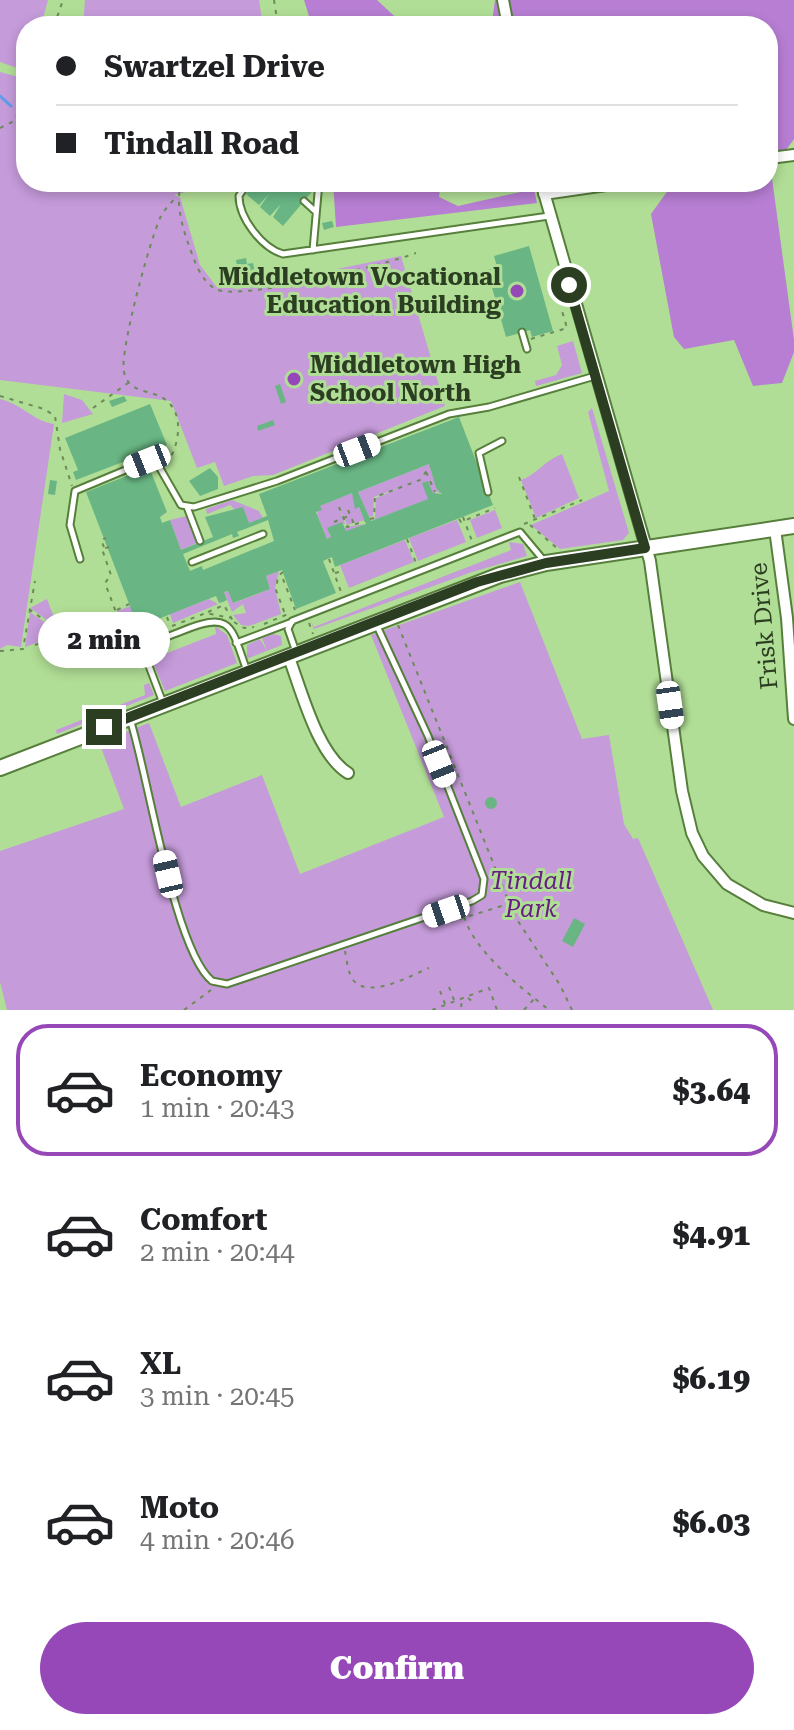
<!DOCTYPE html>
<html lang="en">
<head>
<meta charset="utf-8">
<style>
	body { margin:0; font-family:"Roboto Serif",serif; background:#f2f2f2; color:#202124; height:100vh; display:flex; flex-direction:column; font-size:30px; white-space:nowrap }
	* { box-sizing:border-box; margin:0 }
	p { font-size:26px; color:#757577 }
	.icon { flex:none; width:44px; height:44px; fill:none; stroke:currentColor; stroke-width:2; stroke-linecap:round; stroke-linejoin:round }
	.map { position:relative; height:1010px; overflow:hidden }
	.panel { display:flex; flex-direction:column; background:#fff; flex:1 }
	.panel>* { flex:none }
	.hud { position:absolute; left:16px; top:16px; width:762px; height:176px; border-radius:32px; box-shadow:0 4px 12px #0003; display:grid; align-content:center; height:176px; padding:0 40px; background:#fff }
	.end { position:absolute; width:36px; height:36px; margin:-18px; border:10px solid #2c3e21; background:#fff; box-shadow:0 0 0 4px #fff }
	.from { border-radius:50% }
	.bubble { position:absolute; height:56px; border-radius:28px; background:#fff; box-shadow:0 4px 12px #0003; font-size:26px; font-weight:800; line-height:56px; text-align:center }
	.car { position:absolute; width:24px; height:48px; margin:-24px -12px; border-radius:10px; box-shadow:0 0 6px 2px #0007; background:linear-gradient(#fff 24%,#345 0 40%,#fff 0 76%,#345 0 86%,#fff 0) }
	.hud b { display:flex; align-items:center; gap:28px; height:76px; font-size:30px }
	.hud b+b { border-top:2px solid #e0e0e0 }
	.hud i { width:20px; height:20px; background:#202124 }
	ul { padding:14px 0 0; list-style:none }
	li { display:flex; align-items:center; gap:24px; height:132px; margin:0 16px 12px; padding:0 24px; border:4px solid transparent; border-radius:32px }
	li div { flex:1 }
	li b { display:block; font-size:30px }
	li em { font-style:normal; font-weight:800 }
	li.on { border-color:#9648b8 }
	li>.icon { width:72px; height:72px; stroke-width:1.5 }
	.primary-button { display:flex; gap:16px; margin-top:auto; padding:16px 40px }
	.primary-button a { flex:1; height:92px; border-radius:48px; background:#9648b8; color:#fff; font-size:32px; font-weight:800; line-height:92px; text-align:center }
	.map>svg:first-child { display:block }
	.green { fill:#c59bda }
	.forest { fill:#b77ed3 }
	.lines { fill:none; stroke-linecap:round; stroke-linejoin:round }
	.stream { stroke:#5c9dec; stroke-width:3 }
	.building { fill:#69b684; fill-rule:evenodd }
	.lane-casing { stroke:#567f3b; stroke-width:9 }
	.street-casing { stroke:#567f3b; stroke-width:14 }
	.secondary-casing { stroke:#567f3b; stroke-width:18 }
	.path { stroke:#6c8b59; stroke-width:2; stroke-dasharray:4 6; stroke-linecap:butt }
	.lane { stroke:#fff; stroke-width:5 }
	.street { stroke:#fff; stroke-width:10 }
	.secondary { stroke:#fff; stroke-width:14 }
	.route { stroke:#2c3e21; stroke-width:10 }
	.poi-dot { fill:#9648b8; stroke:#b1de96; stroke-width:3 }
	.labels { text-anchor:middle; stroke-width:6; stroke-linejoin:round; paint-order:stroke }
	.poi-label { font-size:24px; font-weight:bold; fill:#2c3e21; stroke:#b1de96; text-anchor:end }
	.street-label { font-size:24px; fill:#2c3e21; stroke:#b1de96 }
	.park-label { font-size:24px; font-style:italic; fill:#671d83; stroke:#b1de96 }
</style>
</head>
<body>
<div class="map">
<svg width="794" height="1010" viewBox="0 0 794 1010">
	<rect width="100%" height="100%" fill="#b1de96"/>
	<!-- green -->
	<path class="green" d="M0,0H48L41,26H26V71L0,62Z
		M85,0H259L263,26H83Z
		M0,72L26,79V182H235L223,191L210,186L174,195L180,197L200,265L216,286L238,289L401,256L445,406L273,475L253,476L224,486L215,462L197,468L171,401L0,380Z
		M573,341L582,373L536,386L535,381L556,375L562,365L557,346Z
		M64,394L82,400L93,414L62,423Z
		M0,399C22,404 33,421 54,424L21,647L7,645L0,649Z
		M592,408L629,533L623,540L560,549L531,525L609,491L588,412Z
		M562,454L579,498L536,518L521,480C536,475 545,460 562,454Z
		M429,464L436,488L442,494L435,491V497L371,521L375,518L376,498L402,487L374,497L373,516L369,517L358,492Z
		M352,493L365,520L347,525L339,507L345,524L328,528L330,536L345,531V527L366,524L327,539L317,514L320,506Z
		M232,500L259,511L263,518L249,523L230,505L207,514L206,509Z
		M495,510L502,528L477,538L470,520Z
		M187,516L197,543L181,550L170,520Z
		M457,520L466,542L418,561L409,538Z
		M405,540L414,562L349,588L340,565Z
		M509,542L523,544L527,556L472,572L314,629L310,620L314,627L511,550Z
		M279,571L275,588L281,614L249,626L241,625L233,615L246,613L243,604L232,612L224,592L228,591L234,603L270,589L266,576Z
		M520,582L582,739L609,735L624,824L633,839L638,838L713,1010H7L0,982V851L124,809L99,742L149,723L181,807L262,775L300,874L444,817L371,635Z
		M47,599L58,628L30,608Z
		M209,599L218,604L173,623L170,614Z
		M131,606L141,633L125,630L117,611Z
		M30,612L54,629L56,636L25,647Z
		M215,626L227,635L237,663L165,691L153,663L156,649L162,655L216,634Z
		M122,631L128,636L142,635L134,647L121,653L114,635Z
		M273,634L281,636L282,645L249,658L247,657V645L260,639L267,651L262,638Z
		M149,683L154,695L57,734L56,730L145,695L144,685Z"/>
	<!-- forest -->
	<path class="forest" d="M304,0H377L405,26H312Z
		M495,0H794V139L771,171L794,340V352L782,383L753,386L734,340L684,349L674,337L651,214L674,182H768V26H477L492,22Z
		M333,182H441L439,197L458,206L534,189L537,203L336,227Z"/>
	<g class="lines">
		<!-- stream -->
		<path class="stream" d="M0,96L11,106
			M204,182H209"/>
	</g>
	<!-- building -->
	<path class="building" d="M256,182H307L315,188L283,226L273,217L281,204L270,216L260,207L269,194L259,205L246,194Z
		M332,221L334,227L324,230L322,223Z
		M529,246L553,331L532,337L530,330L506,337L487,270L497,267L494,256Z
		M246,258L247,264L253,263L257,283L239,286L236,260Z
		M280,384L286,402L281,404L275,386Z
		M124,396L127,401L112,407L109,401Z
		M150,404L167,445L76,480L73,472L78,470L65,438Z
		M459,417L493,505L335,567L332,557L323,561L336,593L296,609L282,570L266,576L270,589L233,603L228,591L224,592L227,600L223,602L219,603L216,596L138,627L86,492L149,467L167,512L160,517L162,523L170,520L181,550L213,537L205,517L243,507L249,523L267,516L259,494ZM429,464L436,488L442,494L433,493L428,481L422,483L428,499L371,521L358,492ZM352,493L355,509L359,507L366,524L346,531L342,522L327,528L331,537L327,539L316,512L322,510L320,506ZM268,520L274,541L203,570L202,566L190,571L183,554L232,534L233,538L239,536L237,532Z
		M273,420L275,425L258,431L257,426Z
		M210,468L218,477V489L200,496L189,481Z
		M50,480L57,481L55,495L48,494Z
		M485 803a6 6 0 1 1 12 0a6 6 0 1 1-12 0Z
		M574,918L585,924L573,947L562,941Z"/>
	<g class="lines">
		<defs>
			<path id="lane" d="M248,182L239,196C239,218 262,248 283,254L549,216
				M304,201L316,212
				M313,250L319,182
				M522,332L527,349
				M488,492L479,453L502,441
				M187,507L200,541
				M80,559L70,525L75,491L147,461L157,463L181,505L194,507L277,481L449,414L489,407L595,376
				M192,562L263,534
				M236,643L292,622
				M296,652L288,629L292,621L520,532L545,562
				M163,703L146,658L147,648C157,639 170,636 182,631C233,610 231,627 247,671
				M130,719C148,774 174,950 212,981L227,984L472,901L482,895L484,879L428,736L377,626"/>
			<path id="street" d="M503,0L508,26
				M770,158L794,155
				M541,182L650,561L682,791L692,833L703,856L727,884L763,905L794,913
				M544,194L627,182
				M775,529L787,618L794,719
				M288,655C301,689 317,754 348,773"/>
			<path id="secondary" d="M0,768L500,575L546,563L794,526"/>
		</defs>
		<!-- lane casing -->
		<use href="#lane" class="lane-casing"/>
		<!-- street casing -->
		<use href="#street" class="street-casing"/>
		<!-- secondary casing -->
		<use href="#secondary" class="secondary-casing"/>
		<!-- path -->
		<path class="path" d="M274,0L278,26
			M54,26L63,0
			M0,128L14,121L26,100
			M181,182C176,202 181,223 188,243C194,259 200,281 216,289C238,302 388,264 416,253
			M531,339L567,328L562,311L566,310
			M0,396L44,409L55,416L60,449L72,486
			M93,408L128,383
			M167,464C180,444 187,407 157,395C143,390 128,390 124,372C119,352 151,236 161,216C165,209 171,203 176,197
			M426,472L435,492
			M519,477L535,519
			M339,507L347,527L365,521
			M348,510L354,524
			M463,517L472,541
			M370,519L374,518L375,497L420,480L430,466
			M459,519L461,522L495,508
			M334,522L351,515
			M524,524L582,500
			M530,525L558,549
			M407,539L416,563
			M104,547L101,540L106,538
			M109,547L102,549L111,575L105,583L122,628L130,635L145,633
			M329,559L341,592
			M283,572L278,576L276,590L285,614
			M335,573L339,572L338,566
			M283,579L295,610
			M29,609L55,628L64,626
			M117,610L129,604
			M208,612L224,605L233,621
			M167,617L170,625
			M234,622L244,628L254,627
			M309,623L313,634
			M264,624L288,614
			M141,625L144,632
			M398,625L514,915L560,985L572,1010
			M172,626L206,613L230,618
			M35,645L67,633
			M0,651L23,649L35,581
			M123,654L158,631
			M464,917C476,953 519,986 549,1010
			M450,922L508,904
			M345,951C347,960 348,976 355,982C372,998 412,975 429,968
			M449,987L454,1000
			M440,991L445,1004
			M468,998L474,1003
			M461,1007L462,1000
			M184,1010L211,990
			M432,1010L489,988L497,1010
			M524,1010L534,999"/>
		<!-- lane -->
		<use href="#lane" class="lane"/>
		<!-- street -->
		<use href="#street" class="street"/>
		<!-- secondary -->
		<use href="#secondary" class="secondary"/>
	</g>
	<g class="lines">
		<!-- route -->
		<path class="route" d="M104,727L477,582L546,563L645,548L569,285"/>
	</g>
	<!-- markers -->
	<g class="poi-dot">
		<circle cx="517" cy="291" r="8"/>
		<circle cx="294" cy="379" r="8"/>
	</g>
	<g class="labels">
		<!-- poi labels -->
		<g class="poi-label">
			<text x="501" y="285">Middletown Vocational<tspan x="501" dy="28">Education Building</tspan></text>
			<text x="310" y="373" text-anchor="start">Middletown High<tspan x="310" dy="28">School North</tspan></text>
		</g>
		<!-- street labels -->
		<g class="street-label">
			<text transform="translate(764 626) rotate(-95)" y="8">Frisk Drive</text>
		</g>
		<!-- park labels -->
		<g class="park-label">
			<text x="531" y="889">Tindall<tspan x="531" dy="28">Park</tspan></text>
		</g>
	</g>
</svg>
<i class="end from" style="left:569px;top:285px"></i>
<i class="end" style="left:104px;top:727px"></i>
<div class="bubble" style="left:38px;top:612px;width:132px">2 min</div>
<i class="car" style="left:357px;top:450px;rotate:69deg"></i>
<i class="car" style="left:147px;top:461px;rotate:248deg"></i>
<i class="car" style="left:670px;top:705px;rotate:172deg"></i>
<i class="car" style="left:439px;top:764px;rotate:158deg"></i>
<i class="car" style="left:168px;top:874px;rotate:347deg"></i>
<i class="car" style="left:446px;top:911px;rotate:251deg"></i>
<div class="hud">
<b><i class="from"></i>Swartzel Drive</b>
<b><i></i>Tindall Road</b>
</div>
</div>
<section class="panel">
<ul>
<li class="on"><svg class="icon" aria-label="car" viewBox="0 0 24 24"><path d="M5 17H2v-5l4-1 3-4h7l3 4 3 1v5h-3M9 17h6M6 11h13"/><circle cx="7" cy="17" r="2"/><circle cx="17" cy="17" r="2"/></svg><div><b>Economy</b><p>1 min · 20:43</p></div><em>$3.64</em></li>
<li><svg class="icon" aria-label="car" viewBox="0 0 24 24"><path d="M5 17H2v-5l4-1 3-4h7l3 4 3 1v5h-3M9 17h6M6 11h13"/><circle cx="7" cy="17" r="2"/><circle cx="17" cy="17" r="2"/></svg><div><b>Comfort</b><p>2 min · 20:44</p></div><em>$4.91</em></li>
<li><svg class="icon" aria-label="car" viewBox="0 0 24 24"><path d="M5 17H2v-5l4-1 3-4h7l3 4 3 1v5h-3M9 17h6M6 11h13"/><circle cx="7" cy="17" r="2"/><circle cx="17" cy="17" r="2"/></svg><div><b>XL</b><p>3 min · 20:45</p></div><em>$6.19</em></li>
<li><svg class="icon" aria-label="car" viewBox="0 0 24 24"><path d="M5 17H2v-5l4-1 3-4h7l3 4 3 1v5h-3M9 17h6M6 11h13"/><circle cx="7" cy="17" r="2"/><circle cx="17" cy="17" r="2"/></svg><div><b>Moto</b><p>4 min · 20:46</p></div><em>$6.03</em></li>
</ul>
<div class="primary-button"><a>Confirm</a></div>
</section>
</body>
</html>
